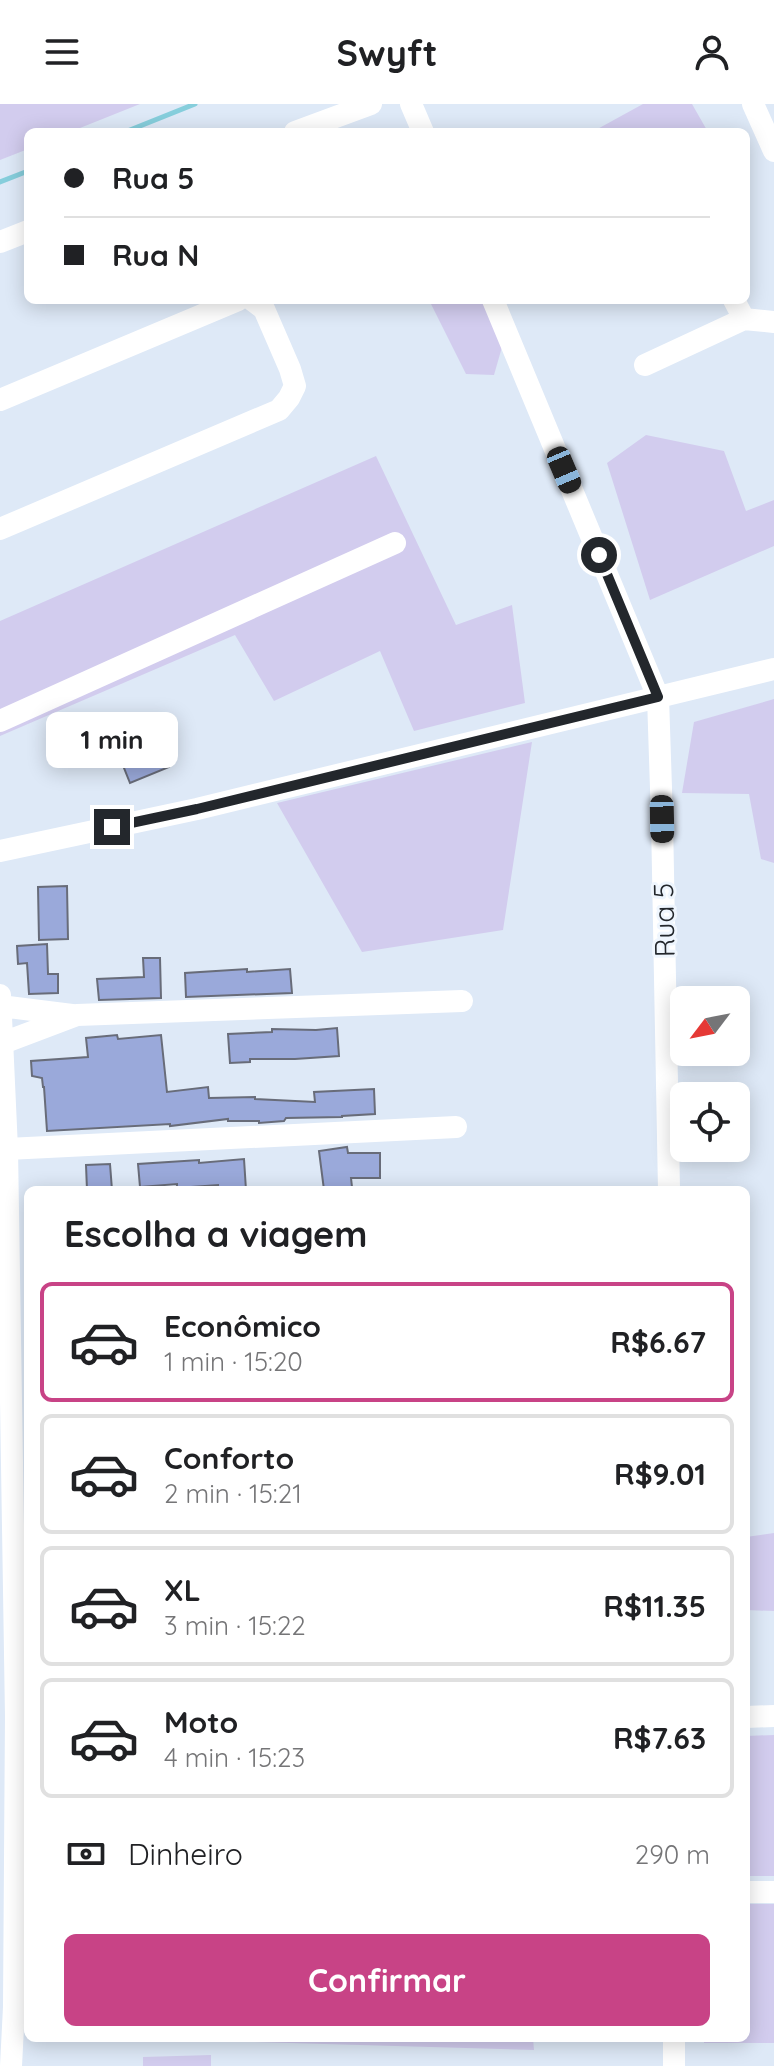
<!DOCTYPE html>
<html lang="pt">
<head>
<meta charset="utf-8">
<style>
	body { margin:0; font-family:Quicksand,sans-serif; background:#f2f2f2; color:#202124; height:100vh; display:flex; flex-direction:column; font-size:30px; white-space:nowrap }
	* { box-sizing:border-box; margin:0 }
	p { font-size:26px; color:#757577 }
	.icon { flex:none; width:44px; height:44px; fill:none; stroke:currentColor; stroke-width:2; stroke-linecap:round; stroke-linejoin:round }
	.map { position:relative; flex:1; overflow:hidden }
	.details { position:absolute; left:24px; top:1082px; width:726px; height:856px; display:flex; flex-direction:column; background:#fff; border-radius:12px; box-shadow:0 4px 20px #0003 }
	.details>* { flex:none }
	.guide { position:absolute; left:24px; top:24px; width:726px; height:176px; border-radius:12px; box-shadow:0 4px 20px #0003; display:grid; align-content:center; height:176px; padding:0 40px; background:#fff }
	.needle { width:52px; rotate:238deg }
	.fabs { position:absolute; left:670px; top:882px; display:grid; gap:16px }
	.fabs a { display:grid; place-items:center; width:80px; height:80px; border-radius:12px; background:#fff; box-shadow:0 4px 20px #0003; font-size:40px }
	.end { position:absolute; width:36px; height:36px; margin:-18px; border:10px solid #23272c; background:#fff; box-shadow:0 0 0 4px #fff }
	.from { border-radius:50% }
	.bubble { position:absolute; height:56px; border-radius:12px; background:#fff; box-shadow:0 4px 20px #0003; font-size:26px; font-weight:800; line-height:56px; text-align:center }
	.car { position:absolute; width:24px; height:48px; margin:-24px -12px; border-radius:10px; box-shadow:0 0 6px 2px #0007; background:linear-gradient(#222 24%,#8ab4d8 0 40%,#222 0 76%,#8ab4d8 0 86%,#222 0) }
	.guide b { display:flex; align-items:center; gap:28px; height:76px; font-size:30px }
	.guide b+b { border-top:2px solid #e0e0e0 }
	.guide i { width:20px; height:20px; background:#202124 }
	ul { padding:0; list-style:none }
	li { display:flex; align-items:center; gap:24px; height:120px; margin:0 16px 12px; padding:0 24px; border:4px solid #e0e0e0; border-radius:12px }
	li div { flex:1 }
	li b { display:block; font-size:30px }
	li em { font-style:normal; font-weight:800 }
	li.active { border-color:#c84386 }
	li>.icon { width:72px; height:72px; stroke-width:1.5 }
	h2 { padding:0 40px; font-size:36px; line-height:96px }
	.pay { display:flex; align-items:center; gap:20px; height:88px; padding:0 40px; font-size:30px }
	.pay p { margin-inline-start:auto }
	.action { display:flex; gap:16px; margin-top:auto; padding:16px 40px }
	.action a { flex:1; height:92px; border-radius:12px; background:#c84386; color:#fff; font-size:32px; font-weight:800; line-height:92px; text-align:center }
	header { display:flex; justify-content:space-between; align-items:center; height:104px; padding:0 40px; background:#fff; font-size:36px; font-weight:800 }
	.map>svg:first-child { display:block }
	.green { fill:#d2ccee }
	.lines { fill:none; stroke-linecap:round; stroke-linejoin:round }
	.stream { stroke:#86cedc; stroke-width:5 }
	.building { fill:#9aa9da; stroke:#686c79; stroke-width:2 }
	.minor { stroke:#fff; stroke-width:22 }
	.route { stroke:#23272c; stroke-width:10 }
	.labels { text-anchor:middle; stroke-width:6; stroke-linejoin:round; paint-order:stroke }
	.street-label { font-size:28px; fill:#23272c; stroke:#eff6fe }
</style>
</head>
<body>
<header><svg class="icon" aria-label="menu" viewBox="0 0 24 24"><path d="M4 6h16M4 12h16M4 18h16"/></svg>Swyft<svg class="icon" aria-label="person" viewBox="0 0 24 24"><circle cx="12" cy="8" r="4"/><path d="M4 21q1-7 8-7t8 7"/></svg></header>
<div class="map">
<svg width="774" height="1962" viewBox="0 0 774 1962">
	<rect width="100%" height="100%" fill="#dee9f7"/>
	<!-- green -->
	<path class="green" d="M0,0H140L70,28H28V45L0,56Z
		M643,0H692L708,28H592Z
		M429,196H482L504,236L494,271L466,270Z
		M646,331L724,347L746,407L774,396V442L650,496L607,359Z
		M376,352L456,521L512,501L525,599L414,627L380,547L274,597L235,531L0,632V517Z
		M774,595V759L761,755L749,690L682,689L694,618Z
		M532,638L503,826L362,848L277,699Z
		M774,1429V1507L746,1506V1433Z
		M774,1631V1772H746V1632Z
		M746,1800H774V1939H704V1934H746Z
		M115,1934H533L534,1946Z
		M211,1951V1962H143V1953Z"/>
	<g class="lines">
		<!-- stream -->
		<path class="stream" d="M125,28L195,0
			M0,78L28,67"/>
	</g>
	<!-- building -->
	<path class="building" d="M157,633L169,663L130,679L118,649Z
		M67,782L68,835L39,836L38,783Z
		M47,840L48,870H58V889L29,890L27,859L18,860L17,842Z
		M143,854H160L161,894L99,896L97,875L144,873Z
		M247,865V868L290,865L292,889L186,893L185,869Z
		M337,924L339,952L295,955H250V958L230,959L228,930L272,928V925L316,926Z
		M117,931L118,935L161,931L167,988L208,983L209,994L255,993V995L315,998L314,988L374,985L375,1010L342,1012V1013L286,1014L284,1017L259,1019V1017H228V1015L170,1022V1020L47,1027L44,983H43L42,974L32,972L31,957L88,953L86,934Z
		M347,1043L348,1049H380V1074H351L352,1083L324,1086L319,1047Z
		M244,1055L246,1086H218V1081L177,1084V1080L140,1083L138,1060L199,1056V1059Z
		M110,1060L112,1086H87L86,1061Z"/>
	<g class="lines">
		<!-- minor -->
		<path class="minor" d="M411,0L423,28
			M753,0L774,47
			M295,28L371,0
			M0,138L28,127
			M493,196L658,593L662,715L669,1086
			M734,196L744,215L774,218
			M645,261L744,215
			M0,296L238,196
			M0,425L279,306L289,294L295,282L290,265L264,205L252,196
			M0,617L395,439
			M0,747L197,705L774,565
			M0,891L7,1045L16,1612L14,1903L11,1962
			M0,902L72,911
			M3,939L77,911L462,897
			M7,1045L456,1023
			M746,1613L774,1612
			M746,1788H774
			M674,1962V1934"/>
	</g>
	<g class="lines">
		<!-- route -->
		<path class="route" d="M112,723L197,705L658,593L599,451"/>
	</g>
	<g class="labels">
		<!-- street labels -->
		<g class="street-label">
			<text transform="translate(664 816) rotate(-91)" y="10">Rua 5</text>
		</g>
	</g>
</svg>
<div class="fabs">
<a><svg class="needle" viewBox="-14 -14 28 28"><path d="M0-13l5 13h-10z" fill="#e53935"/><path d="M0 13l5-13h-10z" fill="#757577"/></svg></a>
<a><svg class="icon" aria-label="locate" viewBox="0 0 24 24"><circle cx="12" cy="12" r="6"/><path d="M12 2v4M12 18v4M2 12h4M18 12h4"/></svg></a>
</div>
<i class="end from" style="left:599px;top:451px"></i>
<i class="end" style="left:112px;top:723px"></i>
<div class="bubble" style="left:46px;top:608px;width:132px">1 min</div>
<i class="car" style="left:564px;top:366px;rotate:157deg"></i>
<i class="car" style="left:662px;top:715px;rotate:179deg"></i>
<div class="guide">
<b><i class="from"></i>Rua 5</b>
<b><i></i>Rua N</b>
</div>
<section class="details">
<h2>Escolha a viagem</h2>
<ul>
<li class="active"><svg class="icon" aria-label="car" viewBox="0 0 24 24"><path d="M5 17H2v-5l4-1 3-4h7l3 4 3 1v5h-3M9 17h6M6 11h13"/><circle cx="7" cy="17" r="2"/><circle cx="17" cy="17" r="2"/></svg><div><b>Econômico</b><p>1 min · 15:20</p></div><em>R$6.67</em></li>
<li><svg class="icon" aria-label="car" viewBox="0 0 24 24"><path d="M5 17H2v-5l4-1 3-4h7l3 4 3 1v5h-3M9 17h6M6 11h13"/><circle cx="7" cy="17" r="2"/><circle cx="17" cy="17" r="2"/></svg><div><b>Conforto</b><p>2 min · 15:21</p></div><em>R$9.01</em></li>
<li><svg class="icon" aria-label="car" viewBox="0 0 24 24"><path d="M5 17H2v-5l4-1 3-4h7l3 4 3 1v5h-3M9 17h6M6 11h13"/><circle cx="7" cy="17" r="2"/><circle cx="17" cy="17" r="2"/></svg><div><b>XL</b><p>3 min · 15:22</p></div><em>R$11.35</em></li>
<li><svg class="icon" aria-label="car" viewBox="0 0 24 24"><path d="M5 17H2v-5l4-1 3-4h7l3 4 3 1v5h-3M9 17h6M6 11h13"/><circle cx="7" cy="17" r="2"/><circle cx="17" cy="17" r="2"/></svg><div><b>Moto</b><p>4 min · 15:23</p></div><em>R$7.63</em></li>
</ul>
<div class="pay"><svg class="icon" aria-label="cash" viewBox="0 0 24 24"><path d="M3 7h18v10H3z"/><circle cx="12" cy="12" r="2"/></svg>Dinheiro<p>290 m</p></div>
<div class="action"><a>Confirmar</a></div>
</section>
</div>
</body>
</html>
